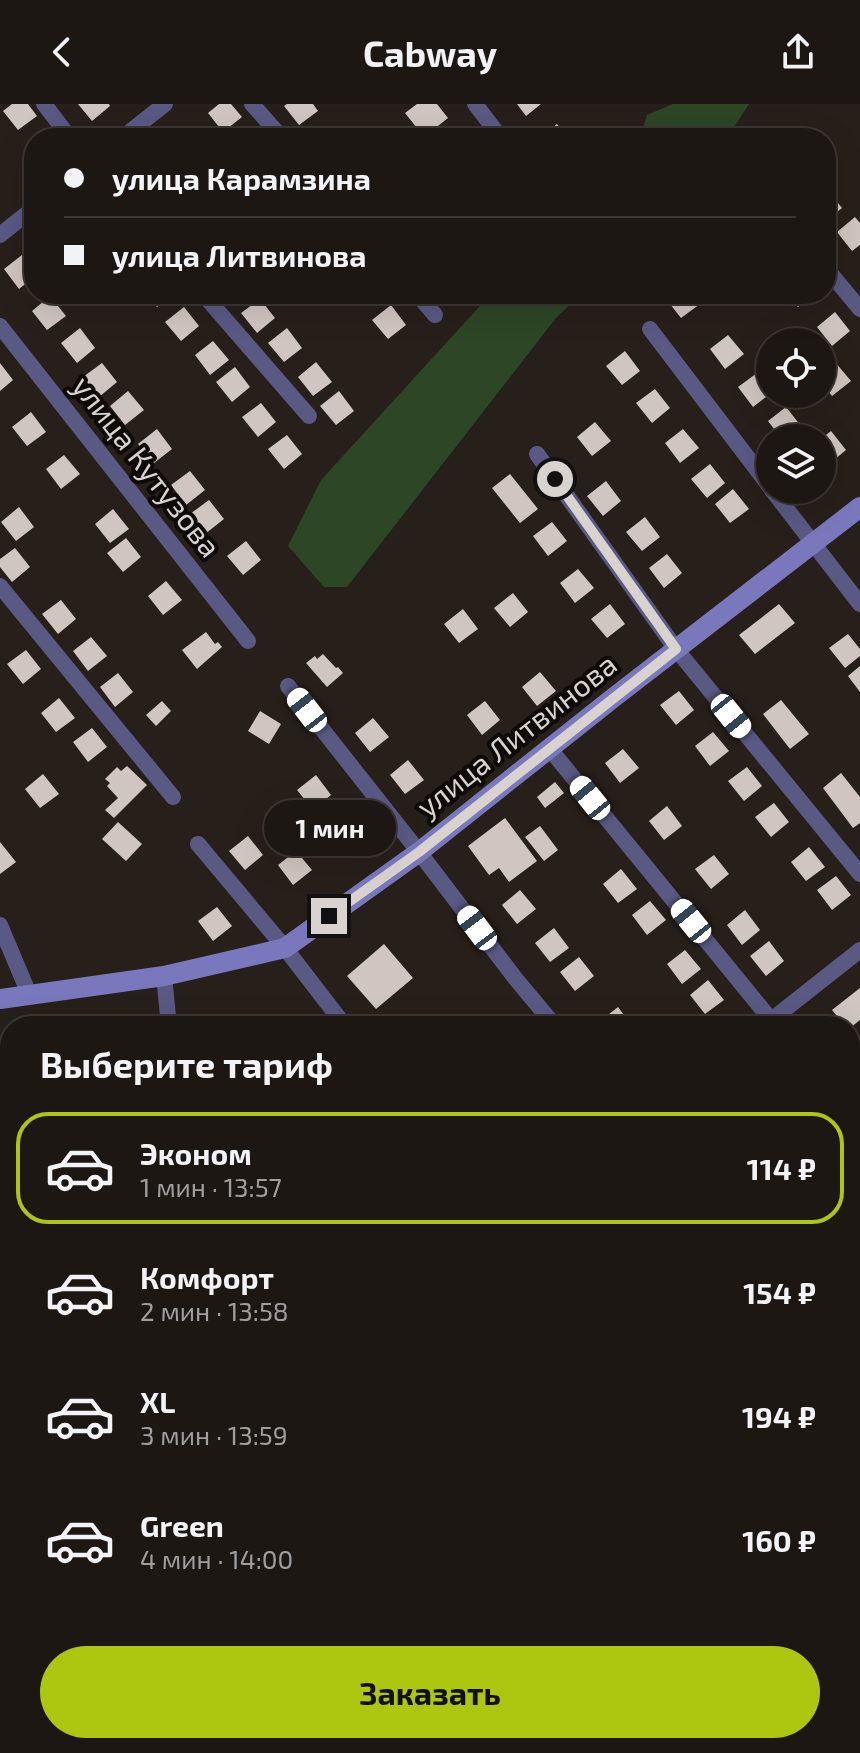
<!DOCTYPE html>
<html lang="ru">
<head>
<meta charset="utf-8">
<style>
	body { margin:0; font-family:"Exo 2",sans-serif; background:#25201d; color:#f1f3f6; height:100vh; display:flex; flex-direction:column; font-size:30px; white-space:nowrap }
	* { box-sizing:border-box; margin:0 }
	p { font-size:26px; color:#a09fa0 }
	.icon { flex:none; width:44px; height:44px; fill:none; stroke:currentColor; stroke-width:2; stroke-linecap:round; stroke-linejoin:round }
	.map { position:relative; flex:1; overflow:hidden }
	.drawer { position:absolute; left:0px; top:912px; width:860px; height:738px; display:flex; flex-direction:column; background:#1d1714; border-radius:32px 32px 0 0; box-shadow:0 8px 32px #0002,0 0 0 2px #3b3634 }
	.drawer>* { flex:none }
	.hud { position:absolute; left:24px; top:24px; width:812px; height:176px; border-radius:32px; box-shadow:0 8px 32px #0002,0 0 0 2px #3b3634; display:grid; align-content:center; height:176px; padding:0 40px; background:#1d1714 }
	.buttons { position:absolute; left:756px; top:224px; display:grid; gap:16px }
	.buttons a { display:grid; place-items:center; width:80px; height:80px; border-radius:50%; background:#1d1714; box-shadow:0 8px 32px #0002,0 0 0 2px #3b3634; font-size:40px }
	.end { position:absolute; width:36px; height:36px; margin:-18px; border:10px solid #d9d3d0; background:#111; box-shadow:0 0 0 4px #111 }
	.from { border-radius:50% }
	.bubble { position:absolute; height:56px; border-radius:28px; background:#1d1714; box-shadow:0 8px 32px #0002,0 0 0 2px #3b3634; font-size:26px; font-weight:700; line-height:56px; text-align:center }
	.car { position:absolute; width:24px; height:48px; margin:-24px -12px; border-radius:10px; box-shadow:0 0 6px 2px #0007; background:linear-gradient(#fff 24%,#345 0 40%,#fff 0 76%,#345 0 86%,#fff 0) }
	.hud b { display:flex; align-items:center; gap:28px; height:76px; font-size:30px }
	.hud b+b { border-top:2px solid #3b3634 }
	.hud i { width:20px; height:20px; background:#f1f3f6 }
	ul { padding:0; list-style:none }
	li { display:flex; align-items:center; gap:24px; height:112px; margin:0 16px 12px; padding:0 24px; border:4px solid transparent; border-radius:32px }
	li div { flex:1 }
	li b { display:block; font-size:30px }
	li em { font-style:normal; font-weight:700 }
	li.current { border-color:#adc60f }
	li>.icon { width:72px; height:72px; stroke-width:1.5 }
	h2 { padding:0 40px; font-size:36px; line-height:96px }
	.primary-button { display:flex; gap:16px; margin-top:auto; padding:16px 40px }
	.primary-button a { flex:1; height:92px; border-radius:48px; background:#adc60f; color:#111; font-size:32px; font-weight:700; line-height:92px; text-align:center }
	header { display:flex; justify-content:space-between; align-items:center; height:104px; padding:0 40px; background:#1d1714; font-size:36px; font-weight:700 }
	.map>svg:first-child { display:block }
	.green { fill:#2d4625 }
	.building { fill:#d1c5c1 }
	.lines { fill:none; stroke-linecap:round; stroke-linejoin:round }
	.street { stroke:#5a5984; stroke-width:16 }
	.secondary { stroke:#7a78bd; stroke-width:20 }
	.route { stroke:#d9d3d0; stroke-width:10 }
	.labels { text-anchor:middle; stroke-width:8; stroke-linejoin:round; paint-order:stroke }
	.street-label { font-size:30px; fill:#d9d3d0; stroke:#0d0a08 }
</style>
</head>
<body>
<header><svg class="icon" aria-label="back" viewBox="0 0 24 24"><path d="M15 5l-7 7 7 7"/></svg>Cabway<svg class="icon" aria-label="share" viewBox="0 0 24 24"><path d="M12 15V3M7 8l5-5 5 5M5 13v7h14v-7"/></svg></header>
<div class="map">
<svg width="860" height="1649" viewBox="0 0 860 1649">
	<rect width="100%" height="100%" fill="#271f1a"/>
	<!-- green -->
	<path class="green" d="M673,0H749L727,34H640L647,11Z
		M493,190H581L556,214L347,483H324L288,442L321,376L479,203Z"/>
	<!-- building -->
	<path class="building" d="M12,0H28L37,12L18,26L3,7Z
		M78,0H109L110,2L92,17Z
		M219,0H231L242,13L223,28L208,9Z
		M287,0H313L318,7L299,21L284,2Z
		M417,0H437L448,14L424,33L405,9Z
		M517,0H541L526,12Z
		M557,20L568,34H539Z
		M826,84L842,104L826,117Z
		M855,113L860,119V141L852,147L837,128Z
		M22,151L34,166V173L19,185L4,165Z
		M147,190H173L157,203Z
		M672,190H692L700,200L681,214L666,195Z
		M788,190H815L798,203Z
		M50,192L66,212L47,226L32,207Z
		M260,195L275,214L257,229L241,209Z
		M391,201L406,221L388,235L372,216Z
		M184,203L199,222L181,237L165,218Z
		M835,208L850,227L832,242L817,223Z
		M80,224L95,244L77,259L61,239Z
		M287,224L302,244L284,258L268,239Z
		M728,231L744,250L725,265L710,245Z
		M213,237L229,256L210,271L195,251Z
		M625,247L640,267L622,281L606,262Z
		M316,258L332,278L313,292L298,273Z
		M835,258L851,277L832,292L822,279V268Z
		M0,259L13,276L0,287Z
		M102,259L117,278L99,293L83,273Z
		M235,263L250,283L232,298L216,278Z
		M757,269L770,286V290L753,303L738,283Z
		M655,285L670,304L652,319L636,299Z
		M128,287L144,306L125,321L110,302Z
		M339,287L354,307L336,321L320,302Z
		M261,299L276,318L258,333L242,313Z
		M786,303L801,322L786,334H781L768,317Z
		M31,308L46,328L27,342L12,323Z
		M595,318L611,337L592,352L577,333Z
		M157,325L172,345L154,359L138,340Z
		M683,325L699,344L680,359L665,339Z
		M831,327L846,346L822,366V334Z
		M287,331L302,350L284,365L268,345Z
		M64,351L80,370L61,385L46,365Z
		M710,360L725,379L707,394L691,375Z
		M190,367L205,386L186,401L171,381Z
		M510,370L538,405L520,419L492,384Z
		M606,377L621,397L603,412L587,392Z
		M733,385L749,405L730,419L715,400Z
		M209,396L224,415L205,430L190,410Z
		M19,403L34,423L16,437L1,418Z
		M113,405L129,425L110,439L95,420Z
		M645,413L660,433L642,447L626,428Z
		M552,418L567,437L548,452L533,432Z
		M126,434L141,453L123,468L107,449Z
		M246,437L261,456L243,471L227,452Z
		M15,444L30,463L12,478L0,463V455Z
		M667,450L682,469L664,484L649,464Z
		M578,465L594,484L575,499L560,479Z
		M166,477L182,496L163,511L148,492Z
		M513,489L528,508L510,523L494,504Z
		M61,496L76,515L58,530L42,510Z
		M610,500L625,520L607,534L591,515Z
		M779,500L795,519L755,550L739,531Z
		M463,505L478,525L459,539L444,520Z
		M206,528L215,540L218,538L222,543L197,565L182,546Z
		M848,530L860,545V552L845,564L829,544Z
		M91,533L107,552L88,567L73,547Z
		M26,546L41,565L23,580L7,560Z
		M323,550L336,564L338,563L343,569L327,583L306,559L315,552L317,555Z
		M860,562V588L848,572Z
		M540,568L556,587L537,602L522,583Z
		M118,569L133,588L115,603L100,583Z
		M679,587L694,606L676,621L660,601Z
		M59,594L75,614L56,628L41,609Z
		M781,596L809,630L790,645L763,610Z
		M162,597L171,607L156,622L146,611Z
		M485,597L500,616L482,631L467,611Z
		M260,607L281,620L269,640L248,627Z
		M373,614L389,633L370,648L355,629Z
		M92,624L107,643L88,658L73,638Z
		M713,628L729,647L710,662L695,642Z
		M623,645L639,664L620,679L605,659Z
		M408,656L424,676L405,690L390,671Z
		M127,662L147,681L114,714L105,706L118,694L107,682L110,679L105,675L117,663L121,667Z
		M747,663L762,682L744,697L728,677Z
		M841,669L860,693V719L853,724L823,684Z
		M43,670L59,690L40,704L25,685Z
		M316,671L331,691L313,706L297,686Z
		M555,678L564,689L545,704L537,693Z
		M774,699L789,718L771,733L755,713Z
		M667,702L682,722L664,736L649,717Z
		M330,712L346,731L327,746L312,727Z
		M505,714L537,757L509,778L499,764L489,771L468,742Z
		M118,718L142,740L126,757L102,735Z
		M540,722L558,746L544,757L525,733Z
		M248,732L263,751L245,766L229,747Z
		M0,738L16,758L0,770Z
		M809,743L825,763L806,777L791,758Z
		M296,747L312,766L293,781L278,761Z
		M714,751L729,770L711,785L695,765Z
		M621,765L637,785L618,799L603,780Z
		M836,772L851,791L832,806L817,786Z
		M520,786L536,805L517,820L502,801Z
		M650,797L666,816L647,831L632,811Z
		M217,803L232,822L213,837L198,817Z
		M745,806L760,826L742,841L727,821Z
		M554,824L569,844L550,858L535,839Z
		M769,837L784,857L766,872L750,852Z
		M384,840L413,874L376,905L347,872Z
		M685,846L701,865L682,880L667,860Z
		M579,853L594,872L575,887L560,868Z
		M708,876L724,896L705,910L690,891Z
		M860,884V916L850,924V922H845L832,906Z
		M618,903L632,922H602L599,918Z
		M257,911L266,922H243Z
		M860,963V992L850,980V971Z
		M0,987L10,1000V1005L0,1012Z
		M10,1018V1043L0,1030V1026Z
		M860,1232V1259L850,1246V1240Z
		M10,1304V1334L0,1321V1312Z
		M850,1362L860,1375V1388L850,1396Z
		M10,1423V1454L7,1457L0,1448V1431Z
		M850,1492L860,1505V1515L850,1523Z
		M10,1615V1640H17L6,1647L0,1639V1621Z
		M860,1630V1649H846L842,1644L850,1640V1638Z
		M95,1640H125L129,1645L125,1649H102Z
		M334,1640H341L348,1649H322Z
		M428,1640H448L437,1649Z
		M668,1640H671L678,1649H657Z
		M726,1640H757L746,1649H733Z"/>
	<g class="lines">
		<!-- street -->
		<path class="street" d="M44,0L70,34
			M252,0L282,34
			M475,0L501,34
			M122,34L165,0
			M0,131L34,104
			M826,164L860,205
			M203,190L309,312
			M417,190L435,211
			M0,222L248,537
			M650,225L770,383
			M537,350L676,545L860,770
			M772,386L860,500
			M0,482L173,693
			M288,582L419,748L515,874L555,922
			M549,644L776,922
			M198,740L285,844L345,922
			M0,821L29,890
			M164,872L169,922
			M765,921L860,846
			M850,1018L860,1030
			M0,1075L10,1090
			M850,1302L860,1316
			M0,1375L10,1388
			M0,1518L10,1509
			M850,1576L860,1589
			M245,1640L251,1649
			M482,1640L489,1649
			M697,1640L704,1649
			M89,1647L90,1649"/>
		<!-- secondary -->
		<path class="secondary" d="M0,895L164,872L285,844L419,748L613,594L860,403"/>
	</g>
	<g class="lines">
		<!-- route -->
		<path class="route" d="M329,812L419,748L676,545L555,375"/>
	</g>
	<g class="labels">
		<!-- street labels -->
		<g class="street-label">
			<text transform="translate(146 363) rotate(52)" y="10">улица Кутузова</text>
			<text transform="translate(517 632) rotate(-38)" y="10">улица Литвинова</text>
		</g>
	</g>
</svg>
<div class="buttons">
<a><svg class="icon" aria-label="locate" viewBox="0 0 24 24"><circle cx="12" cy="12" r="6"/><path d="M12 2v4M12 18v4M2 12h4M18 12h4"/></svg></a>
<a><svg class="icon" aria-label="layers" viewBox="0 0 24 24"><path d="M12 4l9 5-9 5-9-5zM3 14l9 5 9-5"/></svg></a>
</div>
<i class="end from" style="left:555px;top:375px"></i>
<i class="end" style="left:329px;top:812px"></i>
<div class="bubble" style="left:264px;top:696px;width:132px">1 мин</div>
<i class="car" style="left:307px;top:606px;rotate:322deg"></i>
<i class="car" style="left:731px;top:612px;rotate:141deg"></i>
<i class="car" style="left:590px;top:694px;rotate:321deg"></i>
<i class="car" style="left:691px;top:817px;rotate:321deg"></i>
<i class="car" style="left:477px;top:824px;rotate:323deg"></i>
<div class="hud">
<b><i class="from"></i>улица Карамзина</b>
<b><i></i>улица Литвинова</b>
</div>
<section class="drawer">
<h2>Выберите тариф</h2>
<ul>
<li class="current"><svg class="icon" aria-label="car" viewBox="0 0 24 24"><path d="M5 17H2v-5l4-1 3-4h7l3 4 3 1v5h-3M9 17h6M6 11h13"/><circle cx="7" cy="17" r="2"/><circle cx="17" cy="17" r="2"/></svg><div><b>Эконом</b><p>1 мин · 13:57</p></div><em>114 ₽</em></li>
<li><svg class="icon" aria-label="car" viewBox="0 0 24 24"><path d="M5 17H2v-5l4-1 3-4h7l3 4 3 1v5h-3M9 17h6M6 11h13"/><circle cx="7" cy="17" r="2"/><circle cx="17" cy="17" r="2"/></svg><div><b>Комфорт</b><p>2 мин · 13:58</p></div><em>154 ₽</em></li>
<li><svg class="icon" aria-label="car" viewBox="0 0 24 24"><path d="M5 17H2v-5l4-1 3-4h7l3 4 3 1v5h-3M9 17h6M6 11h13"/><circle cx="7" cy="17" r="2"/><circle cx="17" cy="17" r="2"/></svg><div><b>XL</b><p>3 мин · 13:59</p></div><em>194 ₽</em></li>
<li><svg class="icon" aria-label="car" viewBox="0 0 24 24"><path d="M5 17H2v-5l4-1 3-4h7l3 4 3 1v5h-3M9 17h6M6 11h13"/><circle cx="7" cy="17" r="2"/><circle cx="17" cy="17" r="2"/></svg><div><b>Green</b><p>4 мин · 14:00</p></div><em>160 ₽</em></li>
</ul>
<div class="primary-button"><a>Заказать</a></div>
</section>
</div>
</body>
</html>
